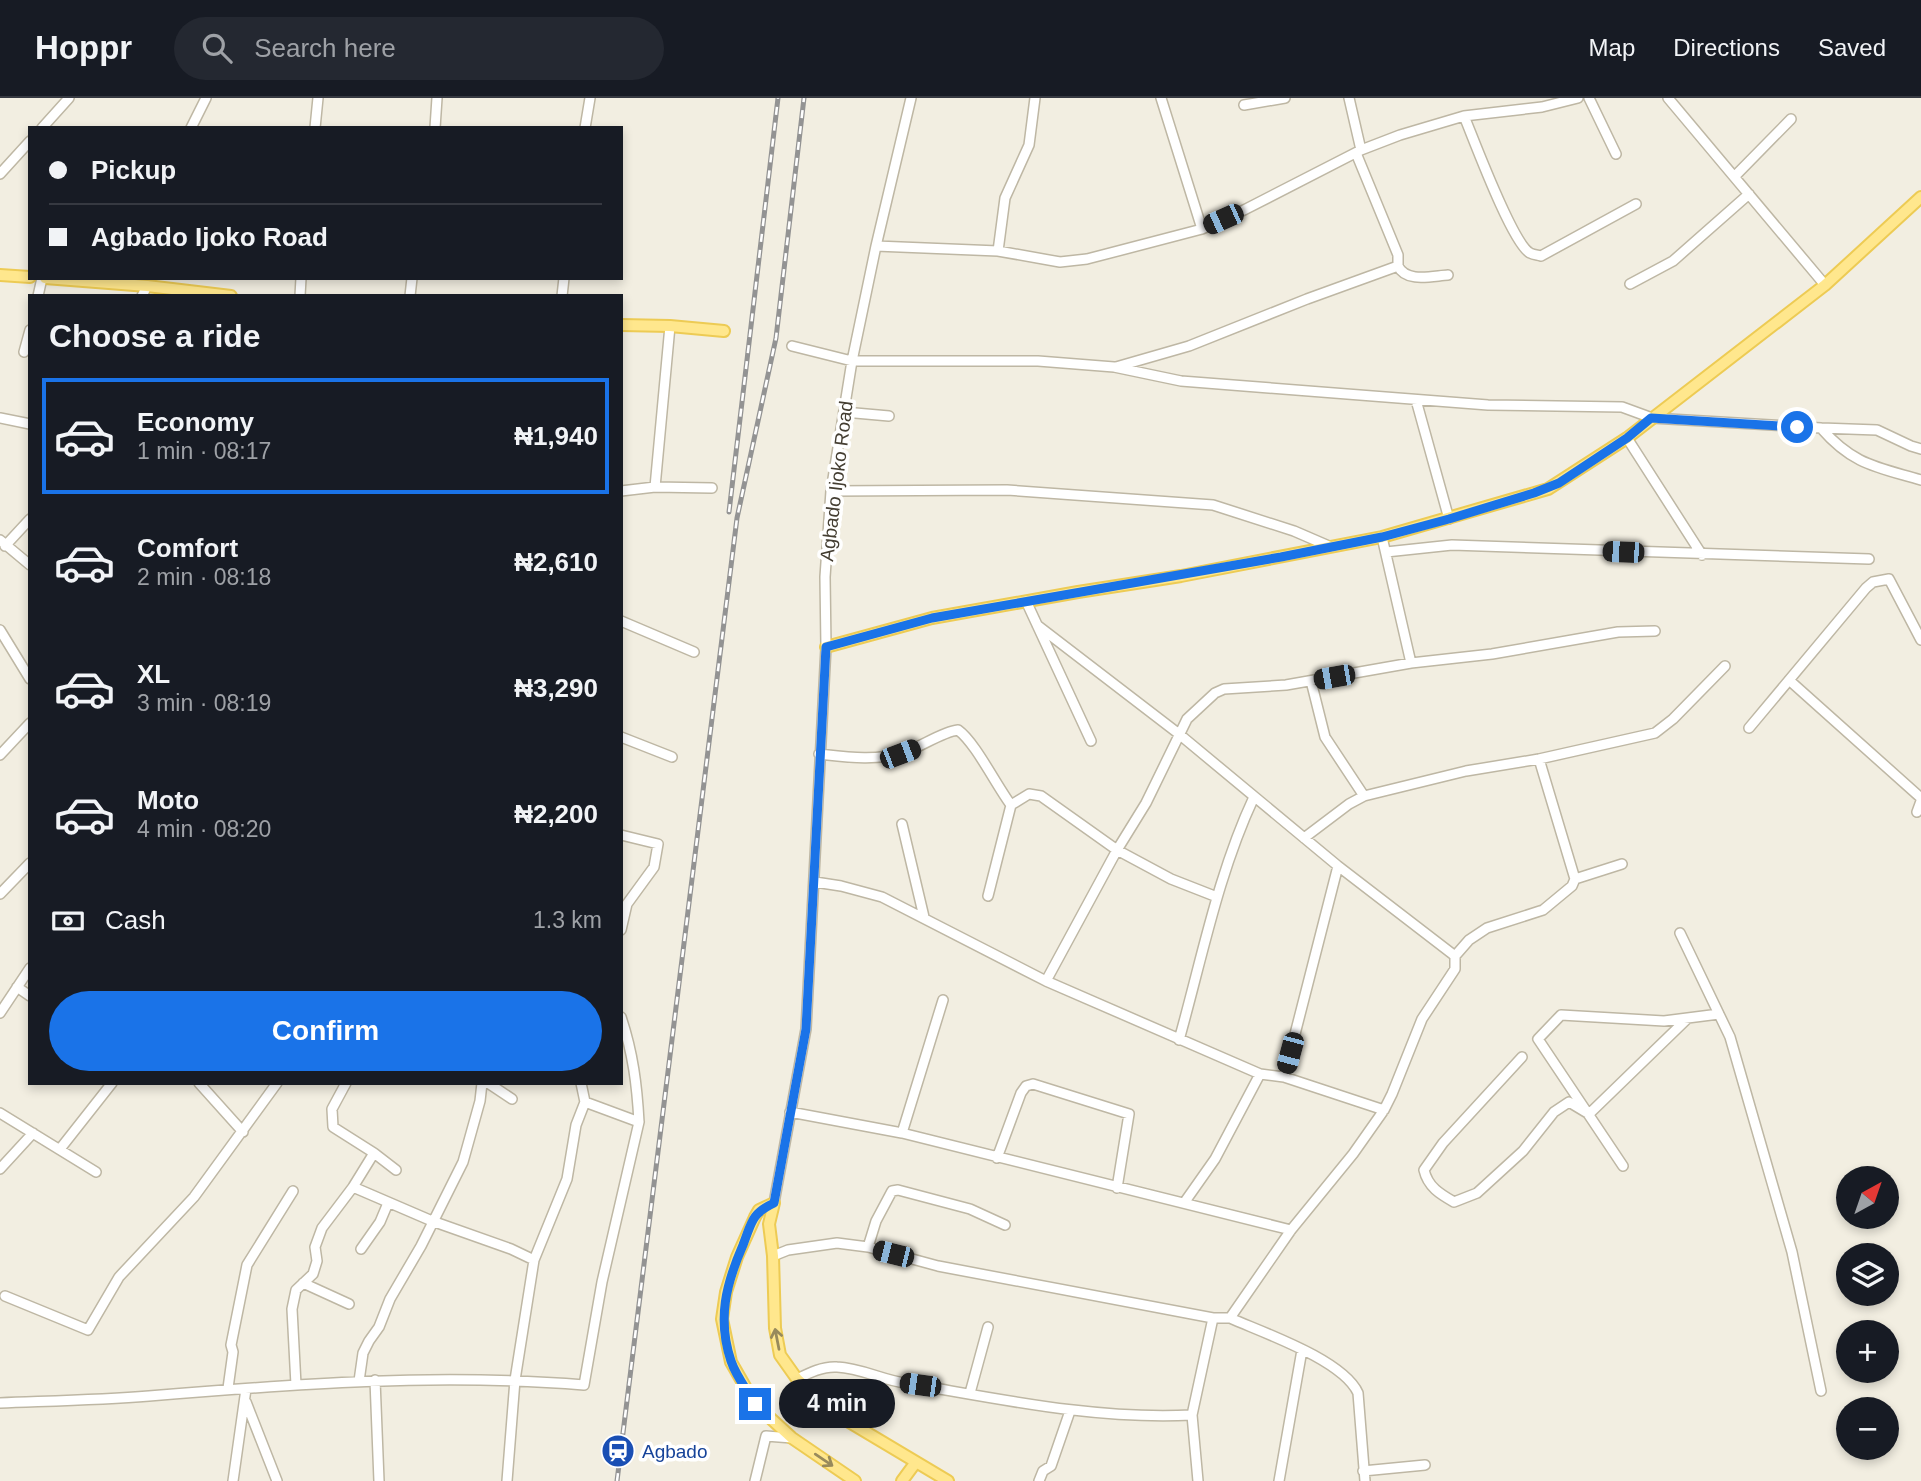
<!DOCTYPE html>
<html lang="en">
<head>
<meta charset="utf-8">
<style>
	body { margin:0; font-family:Helvetica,sans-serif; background:#242831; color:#f1f3f6; height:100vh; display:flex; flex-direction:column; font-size:26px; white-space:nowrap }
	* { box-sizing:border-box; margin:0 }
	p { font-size:23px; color:#9ea1a6 }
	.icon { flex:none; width:38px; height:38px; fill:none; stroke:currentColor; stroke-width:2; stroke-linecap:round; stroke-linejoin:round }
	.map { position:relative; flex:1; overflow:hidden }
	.side { position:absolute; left:28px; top:196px; width:595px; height:791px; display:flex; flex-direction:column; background:#171b24; border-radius:0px; box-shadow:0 4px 10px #0003 }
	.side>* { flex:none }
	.guide { position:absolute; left:28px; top:28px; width:595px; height:154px; border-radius:0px; box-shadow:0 4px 10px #0003; display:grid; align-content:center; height:154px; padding:0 21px; background:#171b24 }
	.needle { width:46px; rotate:40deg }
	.fabs { position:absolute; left:1836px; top:1068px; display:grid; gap:14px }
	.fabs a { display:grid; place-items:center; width:63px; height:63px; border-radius:50%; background:#171b24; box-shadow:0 4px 10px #0003; font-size:35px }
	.end { position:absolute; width:32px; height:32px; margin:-16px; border:9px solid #1a73e8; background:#fff; box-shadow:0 0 0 4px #fff }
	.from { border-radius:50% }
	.bubble { position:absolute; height:49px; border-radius:24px; background:#171b24; box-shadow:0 4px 10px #0003; font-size:23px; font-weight:600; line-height:49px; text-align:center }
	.car { position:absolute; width:21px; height:42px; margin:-21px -10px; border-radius:9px; box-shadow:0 0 5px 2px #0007; background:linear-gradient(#222 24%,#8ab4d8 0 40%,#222 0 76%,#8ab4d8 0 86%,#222 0) }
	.guide b { display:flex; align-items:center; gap:24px; height:66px; font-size:26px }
	.guide b+b { border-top:2px solid #363941 }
	.guide i { width:18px; height:18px; background:#f1f3f6 }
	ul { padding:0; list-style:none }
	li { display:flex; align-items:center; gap:21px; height:116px; margin:0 14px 10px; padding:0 7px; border:4px solid transparent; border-radius:0px }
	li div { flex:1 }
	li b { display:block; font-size:26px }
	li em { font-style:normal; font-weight:600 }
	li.active { border-color:#1a73e8 }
	li>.icon { width:63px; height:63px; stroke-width:1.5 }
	h2 { padding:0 21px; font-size:32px; line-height:84px }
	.pay { display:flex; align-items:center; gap:18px; height:77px; padding:0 21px; font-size:26px }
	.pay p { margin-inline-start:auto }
	.button { display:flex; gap:14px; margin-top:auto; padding:14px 21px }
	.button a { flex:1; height:80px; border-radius:42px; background:#1a73e8; color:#fff; font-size:28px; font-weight:600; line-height:80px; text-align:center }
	header { display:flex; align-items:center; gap:42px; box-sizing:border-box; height:98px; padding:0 35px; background:#171b24; border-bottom:2px solid #363941 }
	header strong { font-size:33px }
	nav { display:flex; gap:38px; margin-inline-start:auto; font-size:24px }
	.search { width:490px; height:63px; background:#242831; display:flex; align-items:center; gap:18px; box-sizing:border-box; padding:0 24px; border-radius:38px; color:#9ea1a6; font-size:26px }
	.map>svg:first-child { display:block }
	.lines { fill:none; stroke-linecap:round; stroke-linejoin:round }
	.minor-casing { stroke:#beb7a4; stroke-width:12 }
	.major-casing { stroke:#edcb54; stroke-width:14 }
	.minor { stroke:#fff; stroke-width:9 }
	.major { stroke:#ffe78d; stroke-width:10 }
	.rail-casing { stroke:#939393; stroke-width:5 }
	.rail { stroke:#fff; stroke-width:2.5; stroke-dasharray:8; stroke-linecap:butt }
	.oneway { stroke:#988a5b }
	.route { stroke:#1a73e8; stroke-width:9 }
	.labels { text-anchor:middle; stroke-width:7; stroke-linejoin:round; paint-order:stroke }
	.street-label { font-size:19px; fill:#443e32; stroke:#fff }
	.transit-label { font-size:19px; fill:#164399; stroke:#fff; text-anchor:start }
</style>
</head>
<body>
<header>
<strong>Hoppr</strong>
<div class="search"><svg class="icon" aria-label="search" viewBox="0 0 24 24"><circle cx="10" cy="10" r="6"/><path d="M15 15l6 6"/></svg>Search here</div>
<nav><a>Map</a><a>Directions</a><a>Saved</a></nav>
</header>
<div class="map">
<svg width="1921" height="1383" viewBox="0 0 1921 1383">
	<rect width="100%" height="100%" fill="#f2eee1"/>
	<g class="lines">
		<defs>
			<path id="minor" d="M1161,0L1202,131
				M1349,0L1361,52
				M1589,0L1616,56
				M1668,0L1825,187
				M1244,7L1285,0
				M1464,18C1474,42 1512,145 1530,155C1534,157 1538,157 1541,158L1636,106
				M42,30L69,0
				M191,30L206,0
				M315,30L318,0
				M435,30L437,0
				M585,30L590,0
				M1356,55L1398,157V168
				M0,76L30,43
				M1735,78L1791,21
				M876,148L998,153L1060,164L1087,161L1202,131L1244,112L1361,52L1400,37L1464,18L1542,9L1578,0
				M998,153L1005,100L1029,47L1035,0
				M1630,186L1673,163L1749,96
				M38,198L42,180
				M142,198L147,188
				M300,198L301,180
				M410,198L412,180
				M562,198L564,180
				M792,248L852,263H1038L1114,269L1181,283L1488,307L1622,309L1652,320L1821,330C1853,367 1877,369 1921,382
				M24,254L30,232
				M1116,269L1189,248L1307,201L1398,168C1406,185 1432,178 1448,177
				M1416,302L1449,421
				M844,314L889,318
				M0,320L30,326
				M1821,330L1877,332L1911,348L1921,351
				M1627,340L1702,457
				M655,389L670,228
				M621,393L655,389L712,390
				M831,393L1007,392L1213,407L1294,433L1331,449
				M1382,439L1411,565
				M0,442L30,467
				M5,448L30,421
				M1386,454L1452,447L1869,461
				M1026,503L1091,643
				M621,523L694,554
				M1037,527L1179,636L1338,768L1455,858
				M0,532L30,581
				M1789,582L1921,700
				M1311,583L1325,639L1364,698
				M1749,630L1866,490L1873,484L1889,481L1921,542
				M621,639L672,659
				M819,656C847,659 875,663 902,655C920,650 941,634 958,632C975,644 996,687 1011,707L988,798
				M0,657L30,625
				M1539,661L1575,781
				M1011,707L1029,696L1041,698L1117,752L1171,781L1217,799
				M1917,714L1921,703
				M902,726L924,819
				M621,737L658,746L654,769L627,806L621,832
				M1304,740L1349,706L1364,698L1466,673L1539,661L1655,635L1673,621L1725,568
				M815,784L841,788L882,799L1046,883L1260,976L1284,979L1384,1012
				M0,796L30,765
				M1680,835L1730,939L1792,1154L1821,1293
				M1046,883L1117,752L1146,705L1187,621L1215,595L1224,591L1286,587L1411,565L1492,556L1618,534L1655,533
				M17,889L30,898
				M0,915L30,870
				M621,919C633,955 637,987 639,1024
				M1179,942C1202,860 1218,776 1254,699
				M1522,959L1443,1045L1424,1072C1428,1089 1440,1096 1454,1104L1477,1095L1523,1053L1554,1014L1569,1004L1589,1016L1688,920
				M1284,979L1338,768
				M199,985L243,1034
				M346,985L332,1011L333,1029L374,1055L396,1072
				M488,985L512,1001
				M790,1014L902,1035L1291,1132
				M0,1015L96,1074
				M902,1035L943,902
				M60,1051L112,985
				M997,1060L1021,995L1026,988L1033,986L1129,1016L1117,1090
				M1623,1068L1538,941L1561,917L1664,923L1719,916
				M0,1071L33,1035
				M353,1089L432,1123L511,1151L534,1162
				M774,1105L806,931L826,549L825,479L831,393L852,263L876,148L911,0
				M1184,1105L1215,1061L1260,976
				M868,1149L876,1123L892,1093L898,1092L970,1111L1005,1127
				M361,1151L380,1124L388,1105
				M773,1158L788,1152L837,1145L868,1149L938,1168L1213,1220H1230C1264,1235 1343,1262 1358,1295L1365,1383
				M303,1185L349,1206
				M5,1198L88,1232L119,1179L194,1099L277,985
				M1230,1220L1291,1132L1353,1056L1384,1012L1392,996L1422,921L1455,871V858L1469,842L1487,830L1543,812L1572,788L1575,781L1622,766
				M797,1281C809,1275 823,1268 837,1269C861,1270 882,1282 905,1285C1000,1301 1095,1322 1192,1317
				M375,1282L379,1383
				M359,1283L363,1255L369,1243L379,1229L390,1201L421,1148L463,1064L480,1003L482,985
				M296,1287L292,1211L296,1192L313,1176L317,1163L315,1149L322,1130L353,1089L374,1055
				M228,1290L233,1254L231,1247L247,1167L293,1093
				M970,1295L988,1229
				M246,1304L277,1383
				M0,1305C49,1303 99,1302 149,1298C294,1286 438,1275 584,1287L602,1184L639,1024L585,1004
				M1363,1373L1425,1367
				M233,1383L246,1291
				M507,1383L515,1282L534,1162L567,1081L576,1027L585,1004L581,985
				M755,1383L766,1338L792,1340
				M1039,1383L1043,1373L1051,1368L1070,1313
				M1198,1383L1192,1317L1213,1220
				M1279,1383L1302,1252"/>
			<path id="major" d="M0,177L30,179
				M45,180L147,188L231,198
				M621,227L670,228L724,233
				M826,549L932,520L1078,494L1181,478L1382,439L1548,391L1627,340L1825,187L1921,99
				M774,1105L769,1126L773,1158L775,1230L780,1257L797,1281L834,1315L948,1383
				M774,1105L759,1112L755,1119L737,1159L726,1194L722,1221L731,1264L755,1306L792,1340L855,1383
				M902,1383L916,1364"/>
		</defs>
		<!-- minor casing -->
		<use href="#minor" class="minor-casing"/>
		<!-- major casing -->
		<use href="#major" class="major-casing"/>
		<!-- minor -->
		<use href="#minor" class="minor"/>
		<!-- major -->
		<use href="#major" class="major"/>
		<defs>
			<path id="rail" d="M729,414L778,0
				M617,1383L737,420L776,240L804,0"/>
		</defs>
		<!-- rail casing -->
		<use href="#rail" class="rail-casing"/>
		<!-- rail -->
		<use href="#rail" class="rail"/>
	</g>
	<!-- one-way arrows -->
	<defs><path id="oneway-shaft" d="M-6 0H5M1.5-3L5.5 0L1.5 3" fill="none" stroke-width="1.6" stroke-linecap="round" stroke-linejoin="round" transform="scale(1.75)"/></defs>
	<g class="oneway">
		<use href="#oneway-shaft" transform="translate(777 1241) rotate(-101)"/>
		<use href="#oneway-shaft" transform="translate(824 1362) rotate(34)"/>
	</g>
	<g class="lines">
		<!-- route -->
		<path class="route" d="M755,1306C747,1292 736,1278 731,1263C717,1221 726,1186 743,1147C752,1124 751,1116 774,1105L806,931L826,549L932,520L1281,459L1382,439L1449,421L1534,395L1559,385L1627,340L1651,320L1797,329"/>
	</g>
	<!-- icons -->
	<defs>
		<symbol id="station-disc" viewBox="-11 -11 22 22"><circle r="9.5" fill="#1a4fb4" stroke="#fff"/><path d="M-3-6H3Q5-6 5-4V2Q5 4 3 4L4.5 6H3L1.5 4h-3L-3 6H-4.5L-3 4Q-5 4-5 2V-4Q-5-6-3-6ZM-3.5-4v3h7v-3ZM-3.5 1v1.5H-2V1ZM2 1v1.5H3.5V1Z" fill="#fff"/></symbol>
	</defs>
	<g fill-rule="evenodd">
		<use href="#station-disc" x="599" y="1334" width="38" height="38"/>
	</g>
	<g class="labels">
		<!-- street labels -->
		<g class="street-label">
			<text transform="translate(836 383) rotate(-83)" y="7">Agbado Ijoko Road</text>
		</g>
		<!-- transit labels -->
		<g class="transit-label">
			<text x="642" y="1360">Agbado</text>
		</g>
	</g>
</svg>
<div class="fabs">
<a><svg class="needle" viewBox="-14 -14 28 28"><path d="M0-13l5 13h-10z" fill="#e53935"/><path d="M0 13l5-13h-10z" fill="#9ea1a6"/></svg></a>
<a><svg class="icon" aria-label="layers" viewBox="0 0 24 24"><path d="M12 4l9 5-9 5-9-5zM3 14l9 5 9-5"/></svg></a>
<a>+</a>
<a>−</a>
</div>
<i class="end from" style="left:1797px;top:329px"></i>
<i class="end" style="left:755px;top:1306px"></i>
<div class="bubble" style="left:779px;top:1281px;width:116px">4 min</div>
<i class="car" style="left:1223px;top:121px;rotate:246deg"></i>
<i class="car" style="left:1623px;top:454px;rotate:272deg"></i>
<i class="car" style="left:1334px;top:579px;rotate:260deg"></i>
<i class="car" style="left:900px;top:656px;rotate:69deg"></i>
<i class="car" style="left:1290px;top:955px;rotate:195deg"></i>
<i class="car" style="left:893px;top:1156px;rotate:284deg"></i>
<i class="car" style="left:920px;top:1287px;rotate:278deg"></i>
<div class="guide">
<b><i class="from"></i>Pickup</b>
<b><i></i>Agbado Ijoko Road</b>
</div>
<section class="side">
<h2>Choose a ride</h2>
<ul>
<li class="active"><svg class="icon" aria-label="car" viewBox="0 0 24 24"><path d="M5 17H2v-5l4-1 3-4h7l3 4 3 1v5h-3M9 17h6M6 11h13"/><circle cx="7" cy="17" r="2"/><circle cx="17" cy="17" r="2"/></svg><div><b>Economy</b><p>1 min · 08:17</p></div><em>₦1,940</em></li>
<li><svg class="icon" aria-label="car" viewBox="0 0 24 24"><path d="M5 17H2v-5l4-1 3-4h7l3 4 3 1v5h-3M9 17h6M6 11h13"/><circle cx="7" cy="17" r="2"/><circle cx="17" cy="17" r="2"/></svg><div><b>Comfort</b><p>2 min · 08:18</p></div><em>₦2,610</em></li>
<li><svg class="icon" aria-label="car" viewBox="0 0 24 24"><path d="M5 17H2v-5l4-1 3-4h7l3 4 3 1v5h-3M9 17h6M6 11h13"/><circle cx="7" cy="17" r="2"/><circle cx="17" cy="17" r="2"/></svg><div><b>XL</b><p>3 min · 08:19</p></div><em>₦3,290</em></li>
<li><svg class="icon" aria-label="car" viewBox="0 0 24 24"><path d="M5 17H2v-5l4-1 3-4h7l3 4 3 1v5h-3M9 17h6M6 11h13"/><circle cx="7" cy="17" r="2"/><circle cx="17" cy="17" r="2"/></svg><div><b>Moto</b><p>4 min · 08:20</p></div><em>₦2,200</em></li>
</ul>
<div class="pay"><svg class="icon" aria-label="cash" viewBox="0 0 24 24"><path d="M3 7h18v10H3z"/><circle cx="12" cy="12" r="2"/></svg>Cash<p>1.3 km</p></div>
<div class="button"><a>Confirm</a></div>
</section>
</div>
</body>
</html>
